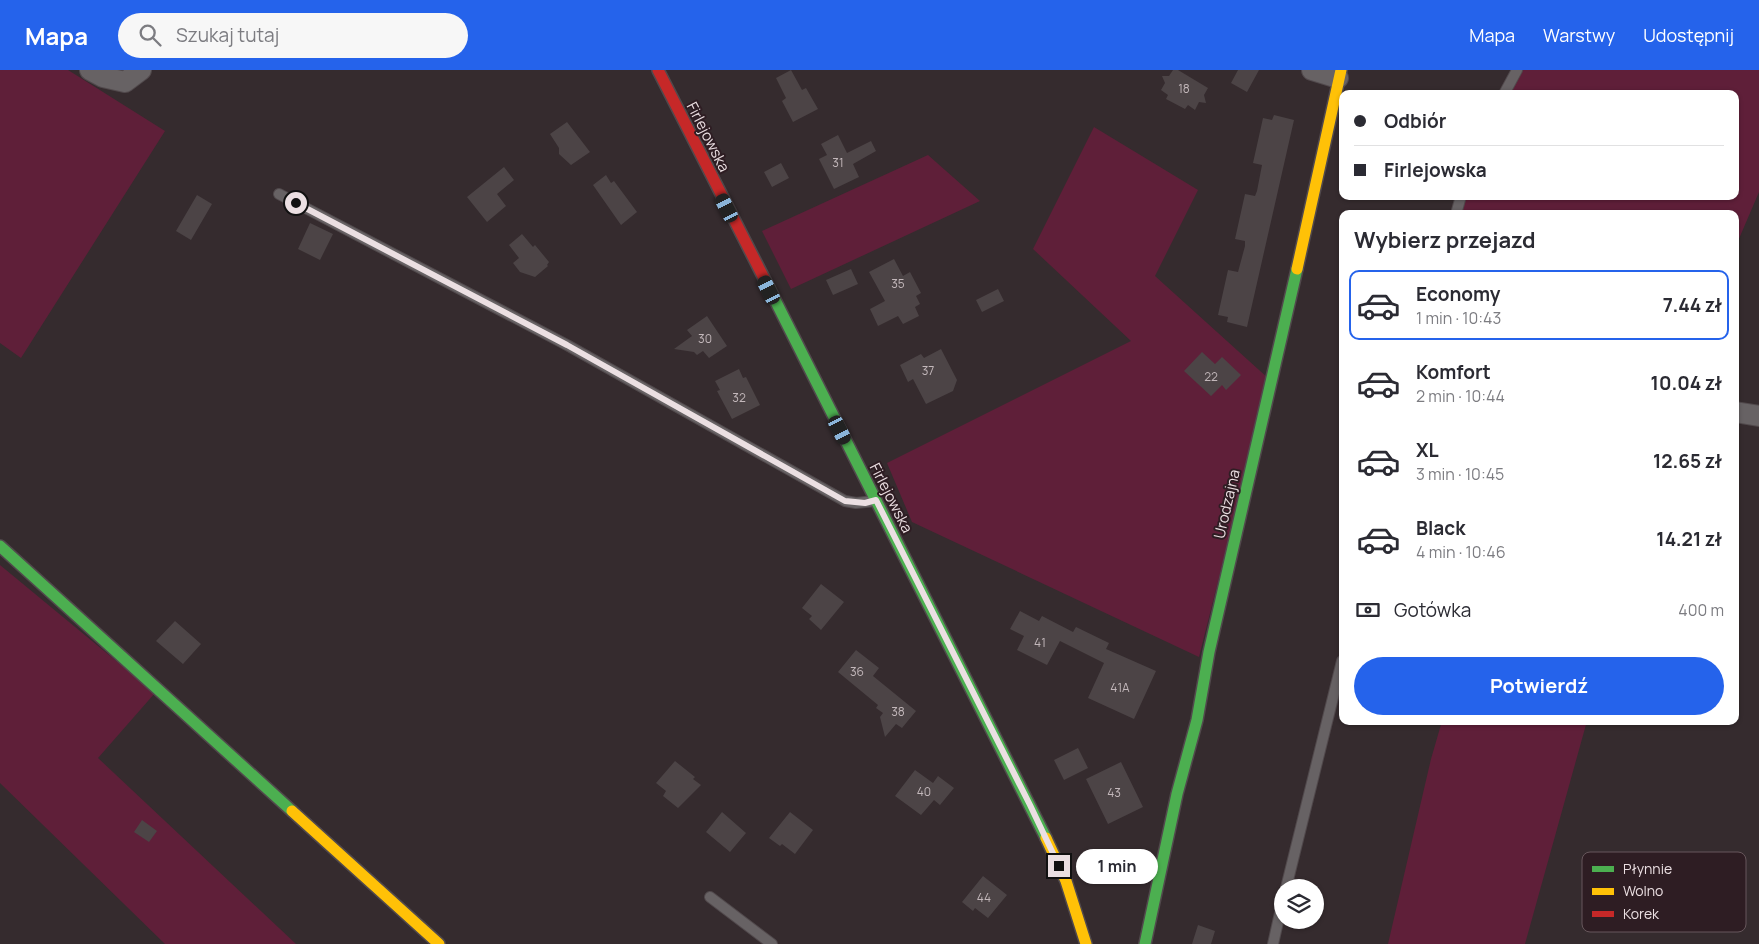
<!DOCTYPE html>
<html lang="pl">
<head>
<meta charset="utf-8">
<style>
	body { margin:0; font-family:Manrope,sans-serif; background:#f7f7f7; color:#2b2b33; height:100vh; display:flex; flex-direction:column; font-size:19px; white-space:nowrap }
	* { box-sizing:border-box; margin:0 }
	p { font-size:16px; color:#7c7c81 }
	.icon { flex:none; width:28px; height:28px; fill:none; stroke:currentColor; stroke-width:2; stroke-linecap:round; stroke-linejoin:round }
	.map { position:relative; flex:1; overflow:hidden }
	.details { position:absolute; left:1339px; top:140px; width:400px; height:515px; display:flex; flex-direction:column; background:#fff; border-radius:10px; box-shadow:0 1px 4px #0004 }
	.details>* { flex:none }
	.banner { position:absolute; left:1339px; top:20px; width:400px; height:110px; border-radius:10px; box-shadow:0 1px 4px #0004; display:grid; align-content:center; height:110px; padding:0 15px; background:#fff }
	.controls { position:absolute; left:1274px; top:809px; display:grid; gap:10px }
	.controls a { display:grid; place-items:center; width:50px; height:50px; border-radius:50%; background:#fff; box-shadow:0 1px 4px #0004; font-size:25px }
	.end { position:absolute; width:22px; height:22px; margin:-11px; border:6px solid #ebdfe2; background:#111; box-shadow:0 0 0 2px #111 }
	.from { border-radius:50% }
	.bubble { position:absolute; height:35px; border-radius:18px; background:#fff; box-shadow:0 1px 4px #0004; font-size:16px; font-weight:700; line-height:35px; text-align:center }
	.car { position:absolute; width:15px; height:30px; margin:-15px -8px; border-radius:6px; box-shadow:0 0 4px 1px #0007; background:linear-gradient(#222 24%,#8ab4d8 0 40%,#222 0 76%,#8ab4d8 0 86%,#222 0) }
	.banner b { display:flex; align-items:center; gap:18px; height:48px; font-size:19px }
	.banner b+b { border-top:1px solid #e1e1e2 }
	.banner i { width:12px; height:12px; background:#2b2b33 }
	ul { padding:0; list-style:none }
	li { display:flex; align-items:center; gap:15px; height:70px; margin:0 10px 8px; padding:0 5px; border:2px solid transparent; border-radius:10px }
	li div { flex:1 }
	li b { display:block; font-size:19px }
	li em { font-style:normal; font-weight:700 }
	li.active { border-color:#2563eb }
	li>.icon { width:45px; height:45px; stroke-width:1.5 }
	h2 { padding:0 15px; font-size:22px; line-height:60px }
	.pay { display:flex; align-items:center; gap:12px; height:55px; padding:0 15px; font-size:19px }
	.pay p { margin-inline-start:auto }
	.cta { display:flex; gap:10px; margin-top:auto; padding:10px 15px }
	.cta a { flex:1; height:58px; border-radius:30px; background:#2563eb; color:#fff; font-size:20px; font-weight:700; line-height:58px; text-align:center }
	header { display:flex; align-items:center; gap:30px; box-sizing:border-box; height:70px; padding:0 25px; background:#2563eb; color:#fff }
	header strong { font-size:24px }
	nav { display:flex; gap:28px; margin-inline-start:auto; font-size:18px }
	.search { width:350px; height:45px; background:#f7f7f7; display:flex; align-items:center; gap:12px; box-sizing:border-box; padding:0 18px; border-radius:28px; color:#7c7c81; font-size:19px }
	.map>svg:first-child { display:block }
	.green { fill:#5f1f39 }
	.building { fill:#4c4446 }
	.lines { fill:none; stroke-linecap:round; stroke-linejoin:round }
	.lane-casing { stroke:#51494c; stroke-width:12 }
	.street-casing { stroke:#51494c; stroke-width:22 }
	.fast-casing { stroke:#51494c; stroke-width:14 }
	.slow-casing { stroke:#51494c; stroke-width:14 }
	.jam-casing { stroke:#51494c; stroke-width:14 }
	.lane { stroke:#676264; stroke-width:10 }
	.street { stroke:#676264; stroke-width:20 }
	.fast { stroke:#4caf50; stroke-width:11 }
	.slow { stroke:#ffc107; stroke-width:11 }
	.jam { stroke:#c62828; stroke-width:11 }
	.route { stroke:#ebdfe2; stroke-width:6 }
	.labels { text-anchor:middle; stroke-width:4; stroke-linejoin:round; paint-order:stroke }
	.number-label { font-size:12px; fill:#c3b8bb }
	.street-label { font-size:15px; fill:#ebdfe2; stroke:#2e1d23 }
	.key { fill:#2e1d23; stroke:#67575c; stroke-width:1 }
	.key-label { font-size:14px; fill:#ebdfe2 }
</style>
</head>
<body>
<header>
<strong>Mapa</strong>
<div class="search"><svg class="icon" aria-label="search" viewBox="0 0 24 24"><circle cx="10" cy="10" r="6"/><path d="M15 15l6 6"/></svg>Szukaj tutaj</div>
<nav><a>Mapa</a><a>Warstwy</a><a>Udostępnij</a></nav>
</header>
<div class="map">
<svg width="1759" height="874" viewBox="0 0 1759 874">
	<rect width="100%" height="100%" fill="#352b2e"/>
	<!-- green -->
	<path class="green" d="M0,0H68L165,61L21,288L0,273Z
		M1520,0H1759V122L1735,178V144H1456L1461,126H1735V24H1507Z
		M1094,57L1198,120L1155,206L1269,309L1199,587L912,452L887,393L1131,271L1033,179Z
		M928,85L980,131L791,219L762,161Z
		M0,495L155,623L98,688L296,874H165L0,713Z
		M1442,651H1587L1525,874H1388L1431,689Z"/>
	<!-- building -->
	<path class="building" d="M791,0L802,20L806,18L818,39L793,52L782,31L786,28L776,8Z
		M1173,0H1178L1208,18L1204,25L1206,33L1199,32L1195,40L1188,35L1185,39L1166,29L1168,25L1161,20L1165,13L1162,6H1169Z
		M1238,0H1259L1247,22L1231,13Z
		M1274,45L1294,50L1247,257L1227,252L1228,247L1218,245L1228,200L1238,202L1245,176V171L1235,169L1245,124L1255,126L1257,121L1262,95L1253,93L1263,48L1272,50Z
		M567,52L590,82L571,95L559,84V78L550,64Z
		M838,65L847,83L871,71L876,81L853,94L859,107L834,119L819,89L827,85L821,74Z
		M781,93L789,108L772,117L764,102Z
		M504,97L514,110L497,124L506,136L487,152L467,127Z
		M606,105L611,113L614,111L637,142L621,155L593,115Z
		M197,125L212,134L191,170L176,161Z
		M310,153L333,164L320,190L298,179Z
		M522,164L533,177L535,175L549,192L547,195L548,196L535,207L520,202L513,193L519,188L509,175Z
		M894,189L903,206L910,202L921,223L916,226L920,234L915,237L919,246L903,254L898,246L878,256L870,239L885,231L869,202Z
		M851,199L858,214L833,225L826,210Z
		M998,219L1004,231L982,242L976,230Z
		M707,246L727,276L709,288L703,281L697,285L694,282L674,279L692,266L687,260Z
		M941,279L957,310L953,321L926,334L913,309L908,312L900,295L921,284L924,288Z
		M1202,282L1215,294L1222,287L1241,305L1226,320L1222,315L1211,326L1184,301Z
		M739,299L743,308L746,307L760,335L732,349L717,321L720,320L715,311Z
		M821,514L844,532L821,560L809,549L812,546L802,538Z
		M1020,541L1039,551L1042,546L1073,562L1076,557L1109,573L1106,579L1156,601L1134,649L1088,628L1104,593L1060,571L1047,595L1017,580L1024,566L1010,559Z
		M175,551L201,574L183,594L156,571Z
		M856,580L879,598L873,606L916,641L902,658L896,654L885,667L880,647L883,643L876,638L878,635L838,602Z
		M1078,678L1088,698L1064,710L1054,690Z
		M675,691L695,707L693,709L701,715L678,738L663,726L666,721L656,713Z
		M1121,692L1143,737L1108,754L1086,709Z
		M915,700L933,713L938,706L954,718L940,735L934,730L921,745L895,726Z
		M722,742L746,763L730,782L706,762Z
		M790,742L813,760L795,784L782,774L780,776L769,768Z
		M142,750L157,761L149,772L134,762Z
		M983,806L1007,825L988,848L975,838L973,841L962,832Z
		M1198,855L1215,861L1211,874H1192Z"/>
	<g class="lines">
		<defs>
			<path id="lane" d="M1504,24L1517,0
				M279,124L567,275L845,431L856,433L875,431
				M1456,144L1461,126
				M1286,818L1342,591
				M710,827L772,874
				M1273,874L1282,834"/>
			<path id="street" d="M90,0L103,7L125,12L141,0
				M1312,0L1338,8
				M1735,342L1759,346"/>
			<path id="fast" d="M769,218L1046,768
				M0,476L292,741
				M1145,874L1177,724L1197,650L1209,582L1297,199"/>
			<path id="slow" d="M1297,199L1341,0
				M292,741L439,874
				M1046,768L1066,811L1086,874"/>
			<path id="jam" d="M658,0L769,218"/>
		</defs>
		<!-- lane casing -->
		<use href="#lane" class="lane-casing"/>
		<!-- street casing -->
		<use href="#street" class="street-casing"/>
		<!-- fast casing -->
		<use href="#fast" class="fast-casing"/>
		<!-- slow casing -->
		<use href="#slow" class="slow-casing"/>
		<!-- jam casing -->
		<use href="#jam" class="jam-casing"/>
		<!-- lane -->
		<use href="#lane" class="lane"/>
		<!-- street -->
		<use href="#street" class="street"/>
		<!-- fast -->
		<use href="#fast" class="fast"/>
		<!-- slow -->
		<use href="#slow" class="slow"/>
		<!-- jam -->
		<use href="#jam" class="jam"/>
	</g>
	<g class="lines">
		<!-- route -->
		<path class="route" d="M296,133L567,275L845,431L865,433L876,430L1030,735L1059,796"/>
	</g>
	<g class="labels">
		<!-- number labels -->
		<g class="number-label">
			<text x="1184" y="23">18</text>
			<text x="838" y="97">31</text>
			<text x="898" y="218">35</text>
			<text x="705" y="273">30</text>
			<text x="928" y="305">37</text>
			<text x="1211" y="311">22</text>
			<text x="739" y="332">32</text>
			<text x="1040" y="577">41</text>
			<text x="857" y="606">36</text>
			<text x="1120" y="622">41A</text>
			<text x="898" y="646">38</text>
			<text x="924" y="726">40</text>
			<text x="1114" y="727">43</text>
			<text x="984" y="832">44</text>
		</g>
		<!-- street labels -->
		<g class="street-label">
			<text transform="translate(708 67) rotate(63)" y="5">Firlejowska</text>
			<text transform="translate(891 428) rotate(63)" y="5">Firlejowska</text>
			<text transform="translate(1227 434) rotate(-77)" y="5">Urodzajna</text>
		</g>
	</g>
	<!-- legend -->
	<rect x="1582" y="782" width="164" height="80" rx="8" class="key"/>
	<rect x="1592" y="796" width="22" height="6" fill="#4caf50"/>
	<rect x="1592" y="818" width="22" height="7" fill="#ffc107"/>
	<rect x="1592" y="841" width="22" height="6" fill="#c62828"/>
	<g class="key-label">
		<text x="1623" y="804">Płynnie</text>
		<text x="1623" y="826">Wolno</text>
		<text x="1623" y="849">Korek</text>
	</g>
</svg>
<div class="controls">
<a><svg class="icon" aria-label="layers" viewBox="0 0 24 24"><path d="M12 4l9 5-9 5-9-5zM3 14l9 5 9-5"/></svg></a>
</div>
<i class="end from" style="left:296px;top:133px"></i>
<i class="end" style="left:1059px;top:796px"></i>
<div class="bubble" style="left:1076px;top:779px;width:82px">1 min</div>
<i class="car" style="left:727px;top:138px;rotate:333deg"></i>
<i class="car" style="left:769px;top:220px;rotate:333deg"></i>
<i class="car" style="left:840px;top:360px;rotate:153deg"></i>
<div class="banner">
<b><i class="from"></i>Odbiór</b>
<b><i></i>Firlejowska</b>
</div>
<section class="details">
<h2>Wybierz przejazd</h2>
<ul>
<li class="active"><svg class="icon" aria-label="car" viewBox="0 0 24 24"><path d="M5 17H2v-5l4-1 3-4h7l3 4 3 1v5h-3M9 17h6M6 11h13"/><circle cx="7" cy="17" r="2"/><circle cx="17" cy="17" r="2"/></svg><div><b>Economy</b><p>1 min · 10:43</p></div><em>7.44 zł</em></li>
<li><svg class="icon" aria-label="car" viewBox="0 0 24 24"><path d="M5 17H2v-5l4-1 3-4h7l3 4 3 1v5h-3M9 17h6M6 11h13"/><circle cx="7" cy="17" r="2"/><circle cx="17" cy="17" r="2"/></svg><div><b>Komfort</b><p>2 min · 10:44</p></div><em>10.04 zł</em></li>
<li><svg class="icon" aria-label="car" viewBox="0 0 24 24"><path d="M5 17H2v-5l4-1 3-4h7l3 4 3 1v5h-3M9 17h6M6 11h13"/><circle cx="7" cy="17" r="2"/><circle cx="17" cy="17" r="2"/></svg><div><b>XL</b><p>3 min · 10:45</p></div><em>12.65 zł</em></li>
<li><svg class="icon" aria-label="car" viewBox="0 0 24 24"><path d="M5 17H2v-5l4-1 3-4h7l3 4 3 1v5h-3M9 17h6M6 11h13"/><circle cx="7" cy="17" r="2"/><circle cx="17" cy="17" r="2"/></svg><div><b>Black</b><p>4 min · 10:46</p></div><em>14.21 zł</em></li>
</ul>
<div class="pay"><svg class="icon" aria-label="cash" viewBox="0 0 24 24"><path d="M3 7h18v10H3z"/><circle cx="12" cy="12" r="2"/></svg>Gotówka<p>400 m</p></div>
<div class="cta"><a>Potwierdź</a></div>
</section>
</div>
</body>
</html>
